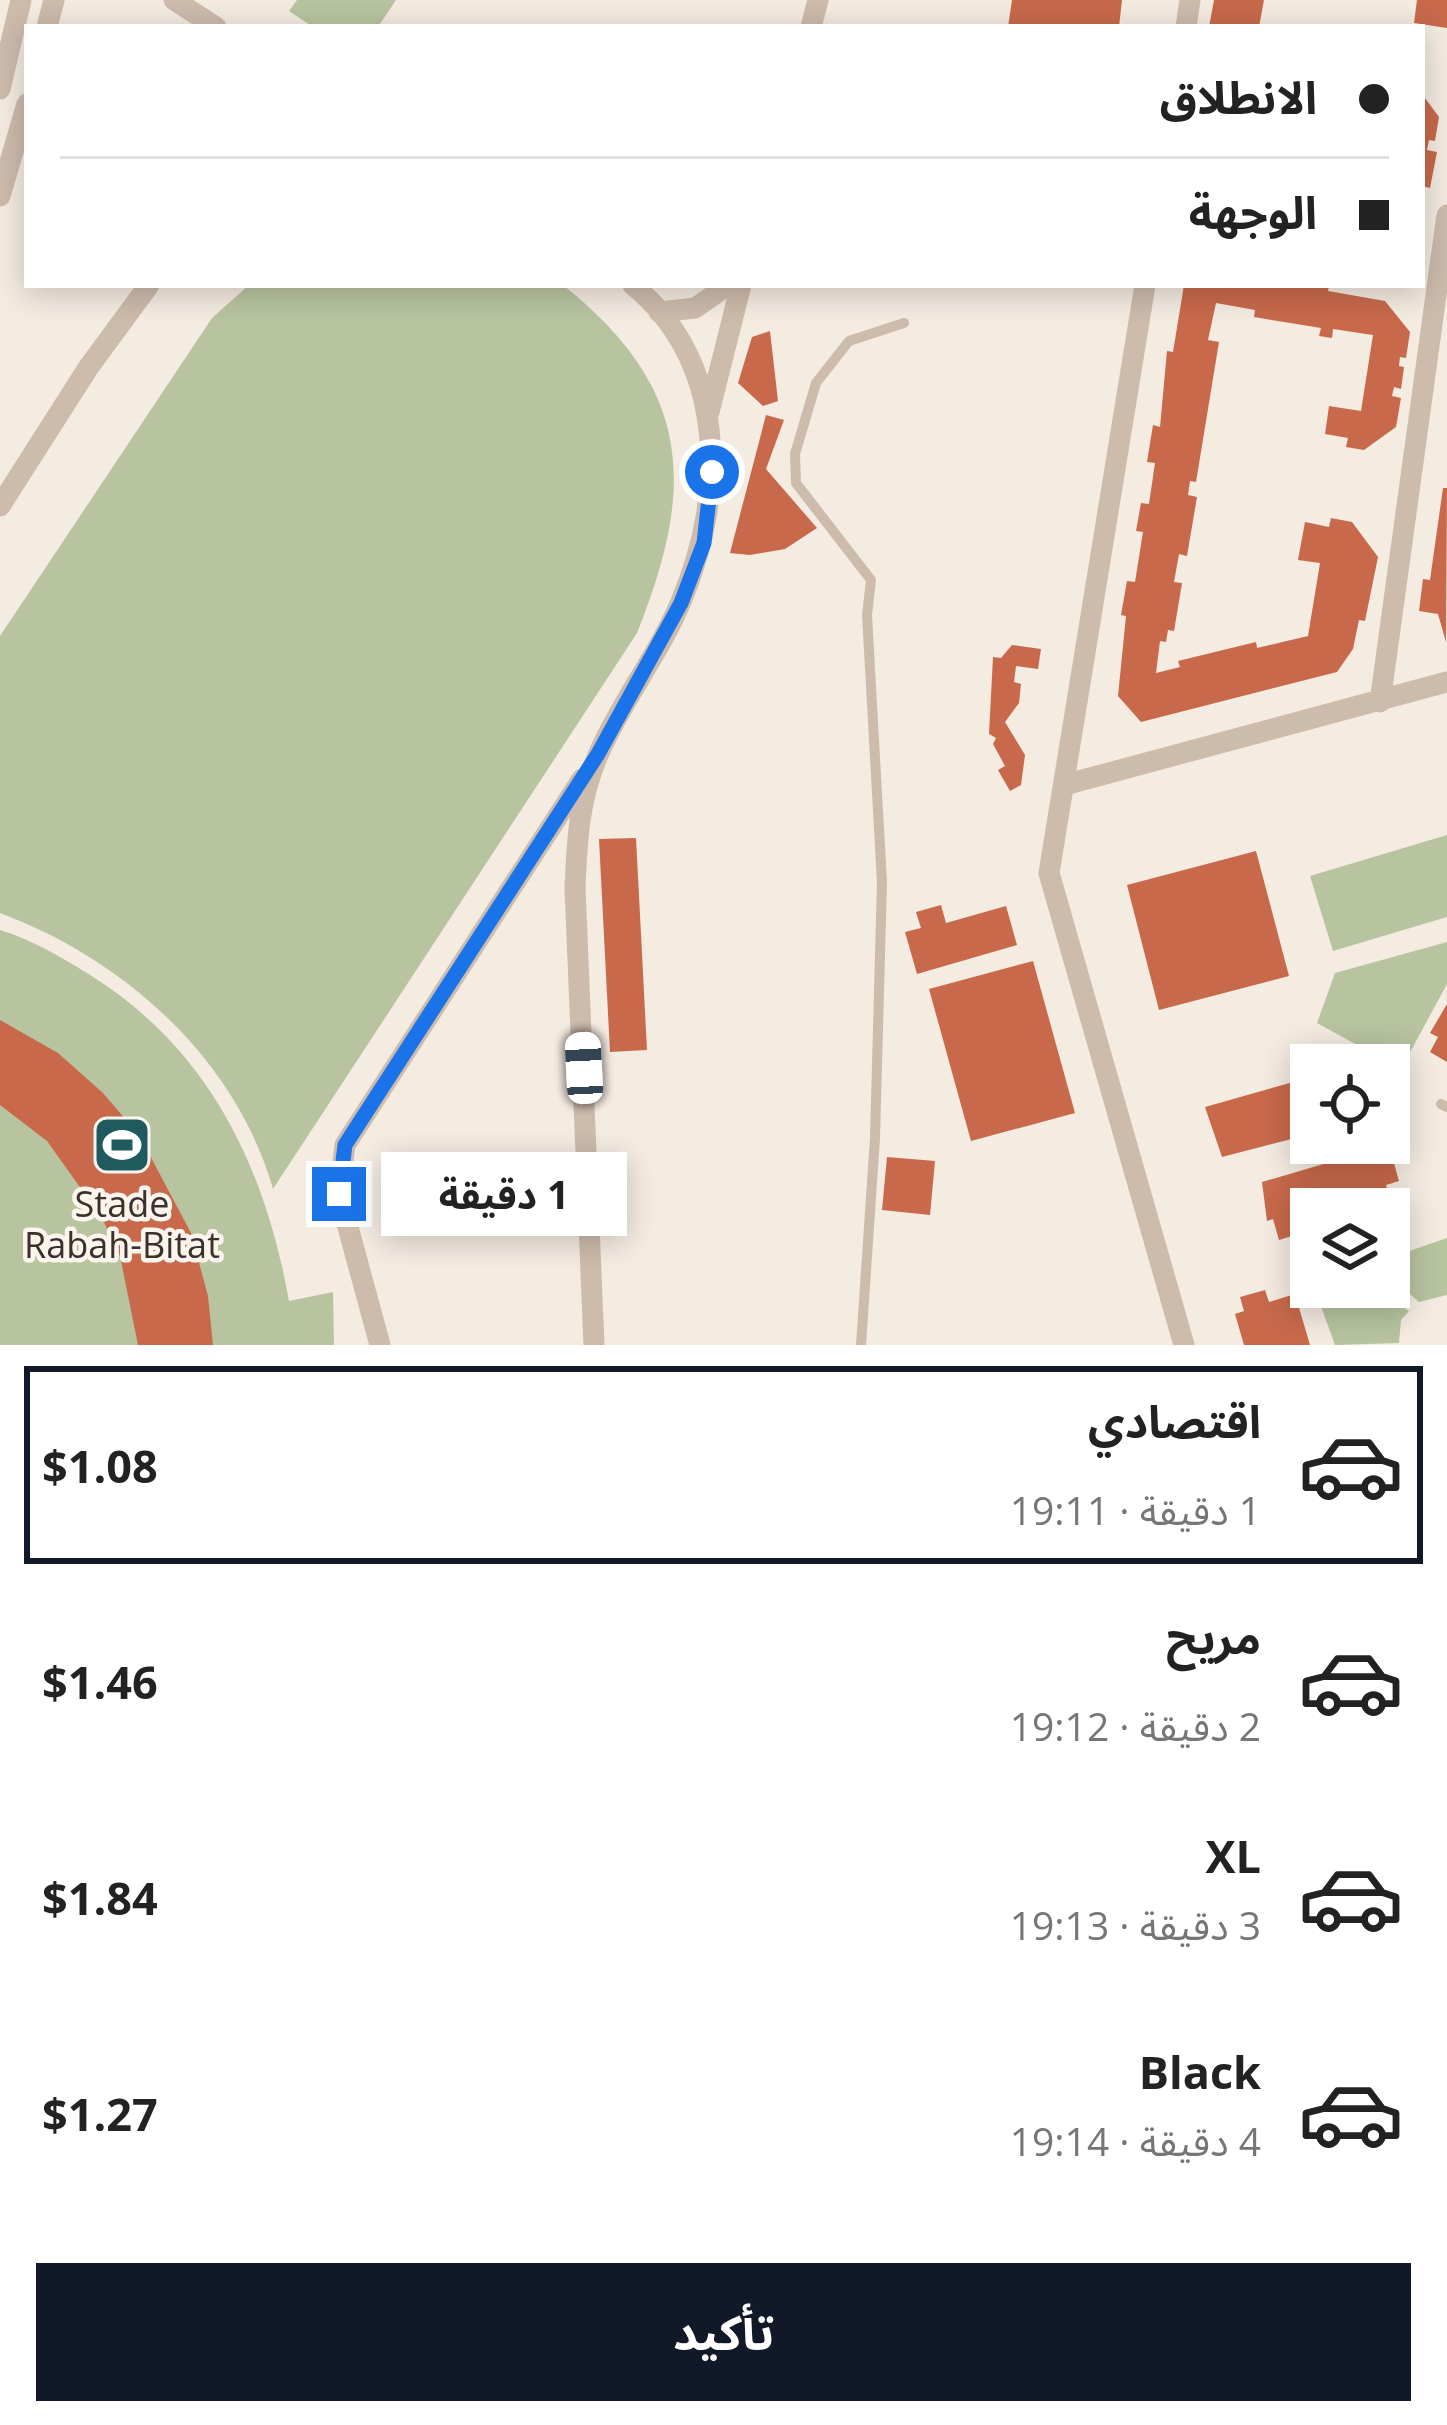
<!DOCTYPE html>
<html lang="ar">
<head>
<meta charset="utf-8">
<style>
	body { margin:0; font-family:"Open Sans","Noto Sans Arabic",sans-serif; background:#f2f2f2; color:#222; direction:rtl; height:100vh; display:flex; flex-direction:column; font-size:45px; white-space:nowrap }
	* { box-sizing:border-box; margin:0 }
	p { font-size:39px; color:#767676 }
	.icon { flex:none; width:66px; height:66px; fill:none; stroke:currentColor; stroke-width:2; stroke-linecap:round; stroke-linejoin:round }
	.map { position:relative; height:1345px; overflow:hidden; direction:ltr }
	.side { display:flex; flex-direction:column; background:#fff; flex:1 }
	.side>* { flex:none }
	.guide { position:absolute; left:24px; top:24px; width:1401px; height:264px; border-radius:0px; box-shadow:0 6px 30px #0003; direction:rtl; display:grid; align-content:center; height:264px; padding:0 36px; background:#fff }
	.controls { position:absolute; left:1290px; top:1044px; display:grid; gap:24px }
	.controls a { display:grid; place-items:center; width:120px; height:120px; border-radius:0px; background:#fff; box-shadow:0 6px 30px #0003; font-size:60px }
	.end { position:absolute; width:54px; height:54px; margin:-27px; border:15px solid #1a73e8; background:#fff; box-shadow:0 0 0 6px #fff }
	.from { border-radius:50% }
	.bubble { position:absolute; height:84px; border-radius:0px; background:#fff; box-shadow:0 6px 30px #0003; font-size:39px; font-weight:700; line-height:84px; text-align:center; direction:rtl }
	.car { position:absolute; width:36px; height:72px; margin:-36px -18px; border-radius:15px; box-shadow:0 0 9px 3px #0007; background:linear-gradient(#fff 24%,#345 0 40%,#fff 0 76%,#345 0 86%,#fff 0) }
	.guide b { display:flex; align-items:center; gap:42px; height:114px; font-size:45px }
	.guide b+b { border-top:3px solid #e0e0e0 }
	.guide i { width:30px; height:30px; background:#222 }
	ul { padding:21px 0 0; list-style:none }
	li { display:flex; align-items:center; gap:36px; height:198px; margin:0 24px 18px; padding:0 12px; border:6px solid transparent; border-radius:0px }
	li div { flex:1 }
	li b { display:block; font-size:45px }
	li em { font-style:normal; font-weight:700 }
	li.on { border-color:#111827 }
	li>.icon { width:108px; height:108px; stroke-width:1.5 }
	.action { display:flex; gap:24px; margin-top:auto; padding:24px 36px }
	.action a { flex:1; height:138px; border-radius:0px; background:#111827; color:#fff; font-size:48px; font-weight:700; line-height:138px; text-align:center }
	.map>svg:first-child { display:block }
	.green { fill:#b8c4a0 }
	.building { fill:#c8694b }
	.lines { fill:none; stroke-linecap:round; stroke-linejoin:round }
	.lane { stroke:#cdbbac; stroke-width:10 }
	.street { stroke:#cdbbac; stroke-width:21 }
	.route { stroke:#1a73e8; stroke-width:15 }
	.labels { text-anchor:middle; stroke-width:9; stroke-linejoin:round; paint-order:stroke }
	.poi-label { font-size:36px; fill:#3b302b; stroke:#fbf5ee }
</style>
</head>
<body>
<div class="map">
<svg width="1447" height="1345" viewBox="0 0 1447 1345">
	<rect width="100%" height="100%" fill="#f4ebe1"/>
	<!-- green -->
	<path class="green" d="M297,0H396L378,27H313L289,11Z
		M249,285H563C693,389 696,486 637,633L273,1189C236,1059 124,959 0,913V636L212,318Z
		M1447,835V917L1333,951L1310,876Z
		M0,930C33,940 61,957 90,975C209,1049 265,1167 289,1301L333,1292L334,1345H0Z
		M1447,942V984L1401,1069L1317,1023L1335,973Z
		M1447,1238V1295L1419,1302L1389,1276V1258Z
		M1314,1287H1375L1409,1311L1401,1320L1399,1343L1335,1345Z"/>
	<!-- building -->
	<path class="building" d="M1012,0H1122L1119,27H1008Z
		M1214,0H1264L1259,27H1209Z
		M1417,0H1447V28L1414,23Z
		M1422,94L1439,117L1435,141L1429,140L1427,150L1437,152L1430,188L1422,186Z
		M1184,285L1329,286L1328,291L1385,301L1410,332L1406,358L1400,357L1399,366L1404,367L1401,389L1394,387L1392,396L1401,398L1396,427L1364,450L1346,447L1348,438L1325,434L1329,406L1361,411L1373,335L1333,329L1332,338L1319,336L1321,328L1254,317L1255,310L1216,303L1208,340L1219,342L1196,482L1190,481L1188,495L1197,497L1187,556L1179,554L1174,582L1182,583L1174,631L1168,630L1166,642L1160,641L1156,673L1180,667L1178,661L1256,642L1257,648L1308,636L1320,563L1298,560L1305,522L1329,527L1331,518L1352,522L1378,557L1365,621L1359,620L1353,649L1337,672L1141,722L1118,696L1126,616L1121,615L1127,581L1135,582L1143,532L1136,531L1141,503L1149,504L1155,463L1147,462L1153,425L1160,427L1167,351L1173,352Z
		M770,331L778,401L763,406L738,383L752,337Z
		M766,415L784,420L766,469L817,528L785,549L750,555L730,553Z
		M1443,488H1447L1446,642L1438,614L1419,611L1423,579L1430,580Z
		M1012,645L1041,649L1038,669L1016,666L1014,682L1021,684L1019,703L1005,722L1025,755L1021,785L1010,791L998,770L1005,766L993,744L996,738L989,734L993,657L1001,658Z
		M636,838L647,1050L610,1052L599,839Z
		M1256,851L1289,976L1159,1010L1127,885Z
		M941,905L946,923L1006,906L1017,945L917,974L905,932L921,928L916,912Z
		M1033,961L1075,1113L971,1141L929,989Z
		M1447,1004V1062L1430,1052L1438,1037L1430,1033Z
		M0,1020L58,1053L103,1093L139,1135L191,1233L208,1296L213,1345H138L120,1256L102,1218L47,1141L0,1105Z
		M1311,1077V1134L1222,1157L1205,1107Z
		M1378,1148L1381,1159L1392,1156L1399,1181L1386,1185L1392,1207L1311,1209V1230L1279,1240L1273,1219L1267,1221L1262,1182Z
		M887,1157L935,1161L930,1215L882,1210Z
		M1265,1290L1269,1302L1295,1294L1310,1345H1244L1235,1314L1244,1311L1240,1297Z"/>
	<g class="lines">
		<!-- lane -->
		<path class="lane" d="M1441,1104L1447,1107
			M861,1345L875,1138L882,882L867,615L871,580L796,483L795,454L816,383L849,341L904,323"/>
		<!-- street -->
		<path class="street" d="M174,0L216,27
			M47,27L54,0
			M811,27L818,0
			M1186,27L1190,0
			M0,89L21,0
			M0,196L27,104
			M1145,285L1049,873L1184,1345
			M659,312L695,308L728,285
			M709,412L741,285
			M0,506L88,368L149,285
			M1380,702L1447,215
			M1064,785L1447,682
			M380,1345L339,1194L345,1145L582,779
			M594,1345L575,888C577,840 579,797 599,753C622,700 660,653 682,599C726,494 727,363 633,285"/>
	</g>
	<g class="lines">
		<!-- route -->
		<path class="route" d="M339,1194L345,1145L598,754L681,603L704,543L712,472"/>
	</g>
	<!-- icons -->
	<defs>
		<symbol id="stadium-square" viewBox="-11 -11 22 22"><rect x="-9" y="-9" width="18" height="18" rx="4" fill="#1f5a5e" stroke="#fbf5ee"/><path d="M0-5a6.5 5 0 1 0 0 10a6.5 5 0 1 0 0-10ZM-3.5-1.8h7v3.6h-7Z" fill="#fff"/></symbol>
	</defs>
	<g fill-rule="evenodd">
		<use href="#stadium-square" x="89" y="1112" width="66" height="66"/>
	</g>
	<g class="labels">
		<!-- poi labels -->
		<g class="poi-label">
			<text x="122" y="1217">Stade<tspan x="122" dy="41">Rabah-Bitat</tspan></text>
		</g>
	</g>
</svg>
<div class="controls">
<a><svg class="icon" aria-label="locate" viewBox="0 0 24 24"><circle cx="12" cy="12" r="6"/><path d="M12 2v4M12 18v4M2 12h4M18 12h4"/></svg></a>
<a><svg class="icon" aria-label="layers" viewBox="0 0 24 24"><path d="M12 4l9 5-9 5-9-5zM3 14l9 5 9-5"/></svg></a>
</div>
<i class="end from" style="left:712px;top:472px"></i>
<i class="end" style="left:339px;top:1194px"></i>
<div class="bubble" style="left:381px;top:1152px;width:246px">1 دقيقة</div>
<i class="car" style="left:584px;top:1068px;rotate:357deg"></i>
<div class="guide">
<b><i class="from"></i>الانطلاق</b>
<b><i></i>الوجهة</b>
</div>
</div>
<section class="side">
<ul>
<li class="on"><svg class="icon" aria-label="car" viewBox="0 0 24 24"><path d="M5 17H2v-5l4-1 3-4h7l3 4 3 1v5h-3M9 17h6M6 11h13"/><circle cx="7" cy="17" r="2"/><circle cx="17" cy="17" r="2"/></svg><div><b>اقتصادي</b><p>1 دقيقة · 19:11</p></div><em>$1.08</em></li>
<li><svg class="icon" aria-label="car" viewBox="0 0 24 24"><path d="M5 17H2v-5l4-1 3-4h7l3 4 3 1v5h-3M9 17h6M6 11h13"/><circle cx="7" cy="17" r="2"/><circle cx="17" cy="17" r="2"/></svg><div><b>مريح</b><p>2 دقيقة · 19:12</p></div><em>$1.46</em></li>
<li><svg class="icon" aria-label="car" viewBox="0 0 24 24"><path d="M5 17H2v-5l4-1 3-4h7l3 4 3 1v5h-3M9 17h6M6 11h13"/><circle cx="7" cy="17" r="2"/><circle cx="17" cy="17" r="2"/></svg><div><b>XL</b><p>3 دقيقة · 19:13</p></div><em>$1.84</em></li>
<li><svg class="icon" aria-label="car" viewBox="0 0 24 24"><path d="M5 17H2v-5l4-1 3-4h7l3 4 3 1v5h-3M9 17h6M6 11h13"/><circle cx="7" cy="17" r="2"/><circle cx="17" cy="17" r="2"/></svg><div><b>Black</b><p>4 دقيقة · 19:14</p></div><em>$1.27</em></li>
</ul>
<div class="action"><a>تأكيد</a></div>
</section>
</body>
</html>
